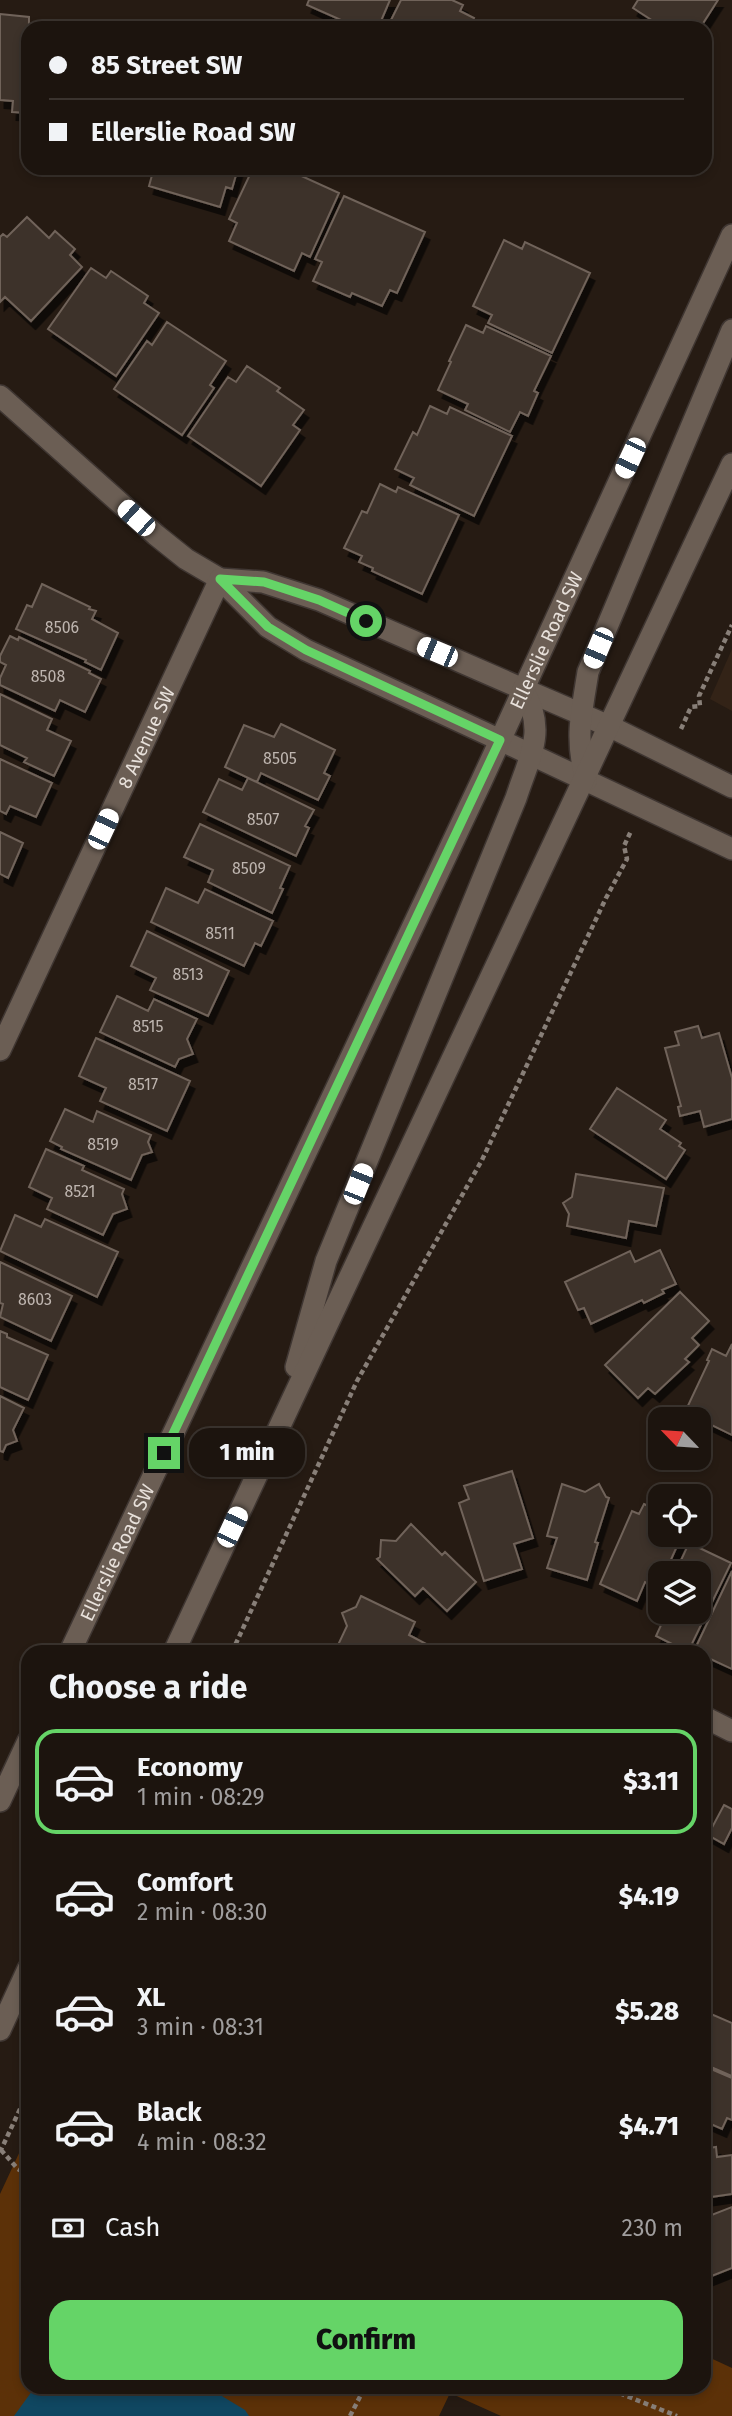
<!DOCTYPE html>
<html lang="en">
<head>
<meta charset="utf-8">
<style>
	body { margin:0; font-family:"Fira Sans",sans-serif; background:#29211c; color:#f1f3f6; height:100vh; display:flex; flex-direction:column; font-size:26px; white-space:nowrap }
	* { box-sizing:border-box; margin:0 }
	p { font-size:23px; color:#a09e9e }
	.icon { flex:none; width:38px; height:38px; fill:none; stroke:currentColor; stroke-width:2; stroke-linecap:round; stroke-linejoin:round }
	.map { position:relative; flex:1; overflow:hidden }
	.panel { position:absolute; left:21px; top:1645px; width:690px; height:749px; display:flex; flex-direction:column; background:#1c140e; border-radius:21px; box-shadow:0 4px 10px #0003,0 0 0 2px #3a332e }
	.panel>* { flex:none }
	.guide { position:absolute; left:21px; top:21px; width:691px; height:154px; border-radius:21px; box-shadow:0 4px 10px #0003,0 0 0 2px #3a332e; display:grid; align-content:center; height:154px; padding:0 28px; background:#1c140e }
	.needle { width:46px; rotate:295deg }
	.buttons { position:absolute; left:648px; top:1407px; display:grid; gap:14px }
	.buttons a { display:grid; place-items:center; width:63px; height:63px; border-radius:14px; background:#1c140e; box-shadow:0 4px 10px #0003,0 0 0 2px #3a332e; font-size:35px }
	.end { position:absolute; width:32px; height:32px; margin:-16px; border:9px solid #65d467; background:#111; box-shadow:0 0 0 4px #111 }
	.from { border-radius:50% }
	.bubble { position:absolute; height:49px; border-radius:21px; background:#1c140e; box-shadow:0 4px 10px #0003,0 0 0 2px #3a332e; font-size:23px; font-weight:800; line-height:49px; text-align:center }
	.car { position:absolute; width:21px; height:42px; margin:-21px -10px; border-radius:9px; box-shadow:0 0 5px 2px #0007; background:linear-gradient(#fff 24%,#345 0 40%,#fff 0 76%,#345 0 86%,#fff 0) }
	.guide b { display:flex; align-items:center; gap:24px; height:66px; font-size:26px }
	.guide b+b { border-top:2px solid #3a332e }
	.guide i { width:18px; height:18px; background:#f1f3f6 }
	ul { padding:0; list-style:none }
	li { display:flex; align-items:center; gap:21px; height:105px; margin:0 14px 10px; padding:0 14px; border:4px solid transparent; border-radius:21px }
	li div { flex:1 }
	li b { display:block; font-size:26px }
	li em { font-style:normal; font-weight:800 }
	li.current { border-color:#65d467 }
	li>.icon { width:63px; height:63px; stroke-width:1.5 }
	h2 { padding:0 28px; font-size:32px; line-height:84px }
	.pay { display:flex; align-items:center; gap:18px; height:77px; padding:0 28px; font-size:26px }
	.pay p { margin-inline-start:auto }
	.primary-button { display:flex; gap:14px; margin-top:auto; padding:14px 28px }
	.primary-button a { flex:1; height:80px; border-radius:21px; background:#65d467; color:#111; font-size:28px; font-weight:800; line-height:80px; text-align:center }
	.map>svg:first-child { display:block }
	.built { fill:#332317 }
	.green { fill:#5c3108 }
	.water { fill:#104761 }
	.building { fill:#3e322a; stroke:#70635a; stroke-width:2; filter:url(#shadow) }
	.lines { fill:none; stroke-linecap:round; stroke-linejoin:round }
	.street-casing { stroke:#3f3632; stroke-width:24 }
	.secondary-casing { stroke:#3f3632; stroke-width:24 }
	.path { stroke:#887f78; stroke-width:4.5; stroke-dasharray:5 3.5; stroke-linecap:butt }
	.street { stroke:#6b5e54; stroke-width:21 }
	.secondary { stroke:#6b5e54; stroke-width:21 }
	.route { stroke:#65d467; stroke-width:9 }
	.labels { text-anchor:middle; stroke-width:6; stroke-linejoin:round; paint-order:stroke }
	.number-label { font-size:16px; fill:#beb5af }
	.street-label { font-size:19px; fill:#e8e1db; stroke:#261b13 }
</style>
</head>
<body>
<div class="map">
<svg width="732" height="2416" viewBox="0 0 732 2416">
	<defs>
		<filter id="shadow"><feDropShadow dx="4.5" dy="8" stdDeviation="0" flood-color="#0009"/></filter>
	</defs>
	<rect width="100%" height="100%" fill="#261b13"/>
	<!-- built -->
	<path class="built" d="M732,649V711L710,699Z"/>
	<!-- green -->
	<path class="green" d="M28,2134V2387H704V2355L732,2368V2416H501L450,2393L439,2416H0V2194Z"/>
	<!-- water -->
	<path class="water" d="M35,2387H207L245,2410L249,2416H14Z"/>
	<!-- building -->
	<path class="building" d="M309,0H390L378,28H359L307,5Z
		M401,0H452L463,5L460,11L474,18L469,28H387Z
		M638,0H718L700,28H664L633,8Z
		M0,14L29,17L28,113L12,112L13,101L0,100Z
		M154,168H238L232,189L226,187L220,207L149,186Z
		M253,168H284L339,193L310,257L302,253L294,271L229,241L237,223L229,219Z
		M344,196L425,232L397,293L390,290L382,306L352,293L350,297L313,281L322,262L315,259Z
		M27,217L49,238L55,231L75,249L70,255L82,267L31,321L5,297L0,302V237L3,234L7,237Z
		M504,240L522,249L525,242L590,273L552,353L488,323L492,315L473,306Z
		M91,268L106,278L111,271L148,296L144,303L159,313L116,376L48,329Z
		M167,322L226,361L210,385L214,388L182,435L114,389L147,341L152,345Z
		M466,325L483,333L486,326L551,356L534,391L538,393L528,416L520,412L510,432L465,410L468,404L438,390L451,362L449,361Z
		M247,366L280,388L277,391L304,410L293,425L300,430L261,486L188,436L228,377L236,382Z
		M430,406L447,414L450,407L512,436L474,516L410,485L414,478L395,469L413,432L417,435Z
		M380,484L396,492L398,487L459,515L422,594L372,571L373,568L359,562L362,556L344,548L362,511L367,513Z
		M42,584L90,607L89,609L96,611L92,619L118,633L101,670L85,662L86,660L16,629L27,605L32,607Z
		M10,636L18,640L19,637L90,671L89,673L101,679L85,712L60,700L55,711L0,685V678L6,665L0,662V656Z
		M0,694L52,719L47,730L71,741L54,776L24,762L27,758L0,745Z
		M281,724L335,750L324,773L330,776L318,800L261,773L257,782L225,767L244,725L274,737Z
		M0,759L52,783L36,817L10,806L6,814L0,811Z
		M248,778L314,810L305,826L309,828L296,856L203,812L219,779L242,790Z
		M200,824L290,866L280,888L283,889L272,913L208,882L213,870L184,857Z
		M0,832L23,843L8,878L0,874Z
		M166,888L198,903L205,889L273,921L261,946L255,943L244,966L151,922Z
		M147,931L229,971L208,1016L150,990L156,978L131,966Z
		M117,996L148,1011L154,999L197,1019L187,1039L193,1054L179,1059L175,1067L100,1032Z
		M698,1026L702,1038L719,1033L732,1078V1119L704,1127L700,1111L680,1116L678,1107L681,1106L665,1048L679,1045L675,1032Z
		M96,1038L190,1081L167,1131L100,1101L106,1088L79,1076Z
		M617,1088L666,1120L660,1129L681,1143L679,1146L685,1150L666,1179L590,1129Z
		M65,1109L93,1122L97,1111L151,1135L148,1142L152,1152L142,1155L131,1180L61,1149L62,1147L50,1141Z
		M46,1149L84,1166L82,1170L124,1189L122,1194L127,1209L113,1214L103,1235L47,1209L52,1198L29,1187Z
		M576,1174L664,1188L656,1226L629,1221L626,1238L567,1226L569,1214L563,1203L572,1197Z
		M15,1215L41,1227L45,1219L118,1252L97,1297L0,1251Z
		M660,1250L676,1284L662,1290L664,1293L644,1303L642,1300L591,1324L584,1308L578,1310L565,1282L630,1251L635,1262Z
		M0,1262L72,1296L51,1341L0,1317L3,1304L0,1303Z
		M680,1292L709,1321L692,1338L699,1345L685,1359L689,1362L655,1394L648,1388L638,1398L605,1365Z
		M0,1331L7,1334V1337L48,1355L28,1400L0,1387Z
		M732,1344V1435L685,1412L709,1361L707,1360L712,1349L726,1356Z
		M0,1396L24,1408L13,1430L17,1441L6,1445L3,1452L0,1451Z
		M512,1471L533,1538L514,1544L522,1569L484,1581L459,1503L469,1499L464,1486Z
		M562,1484L585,1492L599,1484L606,1497L609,1498L595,1542L598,1543L587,1580L547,1568L557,1538L547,1536Z
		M644,1504L660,1512V1535H682L665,1573H660L655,1587L645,1582L637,1601L600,1584L632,1511L639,1514Z
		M411,1524L442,1555L445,1552L476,1582L447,1611L423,1588L415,1596L377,1559L380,1557L381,1540L396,1541Z
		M689,1543L731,1563L688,1652L656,1636L667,1612H698V1573H675Z
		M732,1571V1669L704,1656V1652L694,1651Z
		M361,1596L415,1622L409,1635L432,1647L430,1652H352L338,1645L347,1626L342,1613L356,1607Z
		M724,1805L732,1809V1828L724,1844L708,1835Z
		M704,2011L732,2023V2076L704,2064Z
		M704,2066L732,2078V2120L727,2118L722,2129L704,2121Z
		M708,2143L709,2148L716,2147L717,2157L732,2155V2194L704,2198V2144Z
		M732,2207V2268L704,2279V2218Z"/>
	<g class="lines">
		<defs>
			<g id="street">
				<path d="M0,396L156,535L186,559L220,579L268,627L306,650L500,740"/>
				<path d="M220,579L263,582L319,600L523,689"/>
				<path id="s1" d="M0,1050L220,579"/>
				<path d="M704,1717L732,1731"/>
			</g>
			<g id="secondary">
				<path d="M523,689L611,727L732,787"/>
				<path d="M500,740L732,849"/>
				<path d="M586,781C575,737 581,716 588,672L732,330"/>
				<path d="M296,1367L326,1261L516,798C530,755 547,731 523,689"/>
				<path id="s2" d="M70,1652L481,782L732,235"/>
				<path d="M174,1652C358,1255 549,861 732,464"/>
				<path d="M0,1801L28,1741"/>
				<path d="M0,2030L28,1969"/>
			</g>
		</defs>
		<!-- street casing -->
		<use href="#street" class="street-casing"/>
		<!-- secondary casing -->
		<use href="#secondary" class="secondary-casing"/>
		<!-- path -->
		<path class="path" d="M681,729L691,707L700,706L699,696L732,625
			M232,1652L357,1381L482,1160L606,898L627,859L624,846L631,831
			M1,2150L18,2169L28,2175
			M0,2152L28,2092
			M604,2387L677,2416
			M350,2416L365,2387"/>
		<!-- street -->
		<use href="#street" class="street"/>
		<!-- secondary -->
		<use href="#secondary" class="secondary"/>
	</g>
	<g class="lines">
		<!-- route -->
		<path class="route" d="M164,1453L500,740L306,650L268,627L220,579L264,582L319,600L366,621"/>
	</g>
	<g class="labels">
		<!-- number labels -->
		<g class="number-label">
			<text x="62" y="633">8506</text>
			<text x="48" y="682">8508</text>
			<text x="280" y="764">8505</text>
			<text x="263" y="825">8507</text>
			<text x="249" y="874">8509</text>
			<text x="220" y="939">8511</text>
			<text x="188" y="980">8513</text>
			<text x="148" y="1032">8515</text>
			<text x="143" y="1090">8517</text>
			<text x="103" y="1150">8519</text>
			<text x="80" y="1197">8521</text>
			<text x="35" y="1305">8603</text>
		</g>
		<!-- street labels -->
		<g class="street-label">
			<text dy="7" stroke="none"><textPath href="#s2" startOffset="1118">Ellerslie Road SW</textPath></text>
			<text dy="7" stroke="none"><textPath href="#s1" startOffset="345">8 Avenue SW</textPath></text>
			<text dy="7" stroke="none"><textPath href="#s2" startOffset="110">Ellerslie Road SW</textPath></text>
		</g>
	</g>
</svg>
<div class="buttons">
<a><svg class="needle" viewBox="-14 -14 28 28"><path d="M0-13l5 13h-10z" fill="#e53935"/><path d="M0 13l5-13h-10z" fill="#a09e9e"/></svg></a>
<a><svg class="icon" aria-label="locate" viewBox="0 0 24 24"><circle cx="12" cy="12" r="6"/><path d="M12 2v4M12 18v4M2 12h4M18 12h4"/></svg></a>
<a><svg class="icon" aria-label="layers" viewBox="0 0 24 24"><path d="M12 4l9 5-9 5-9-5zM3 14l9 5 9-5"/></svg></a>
</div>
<i class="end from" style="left:366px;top:621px"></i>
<i class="end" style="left:164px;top:1453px"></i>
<div class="bubble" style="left:189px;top:1428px;width:116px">1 min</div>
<i class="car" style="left:630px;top:458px;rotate:205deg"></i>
<i class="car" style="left:136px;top:518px;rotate:312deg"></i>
<i class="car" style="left:598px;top:648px;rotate:203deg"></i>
<i class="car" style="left:437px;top:652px;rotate:293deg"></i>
<i class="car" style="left:103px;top:829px;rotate:25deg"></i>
<i class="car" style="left:358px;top:1184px;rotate:22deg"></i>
<i class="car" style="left:232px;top:1527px;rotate:25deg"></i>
<div class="guide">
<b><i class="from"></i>85 Street SW</b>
<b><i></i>Ellerslie Road SW</b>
</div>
<section class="panel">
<h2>Choose a ride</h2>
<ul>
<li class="current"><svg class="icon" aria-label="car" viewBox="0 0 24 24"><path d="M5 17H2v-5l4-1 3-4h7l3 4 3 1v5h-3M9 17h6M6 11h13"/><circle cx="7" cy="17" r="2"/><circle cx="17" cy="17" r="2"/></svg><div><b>Economy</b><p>1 min · 08:29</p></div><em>$3.11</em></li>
<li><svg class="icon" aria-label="car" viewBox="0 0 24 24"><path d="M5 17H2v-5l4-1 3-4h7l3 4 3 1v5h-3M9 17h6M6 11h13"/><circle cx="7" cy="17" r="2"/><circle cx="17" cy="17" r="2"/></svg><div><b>Comfort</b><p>2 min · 08:30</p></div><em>$4.19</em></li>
<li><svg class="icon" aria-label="car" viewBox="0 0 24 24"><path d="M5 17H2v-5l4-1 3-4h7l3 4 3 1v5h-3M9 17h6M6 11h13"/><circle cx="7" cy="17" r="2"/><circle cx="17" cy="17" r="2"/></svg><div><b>XL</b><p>3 min · 08:31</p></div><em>$5.28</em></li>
<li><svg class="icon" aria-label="car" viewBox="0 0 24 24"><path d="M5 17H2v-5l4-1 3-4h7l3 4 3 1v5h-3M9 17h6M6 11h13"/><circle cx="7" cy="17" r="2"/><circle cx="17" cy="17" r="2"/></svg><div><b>Black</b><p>4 min · 08:32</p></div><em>$4.71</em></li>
</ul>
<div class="pay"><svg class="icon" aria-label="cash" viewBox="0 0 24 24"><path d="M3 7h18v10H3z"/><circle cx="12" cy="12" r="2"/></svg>Cash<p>230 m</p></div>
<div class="primary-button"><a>Confirm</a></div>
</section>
</div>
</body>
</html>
